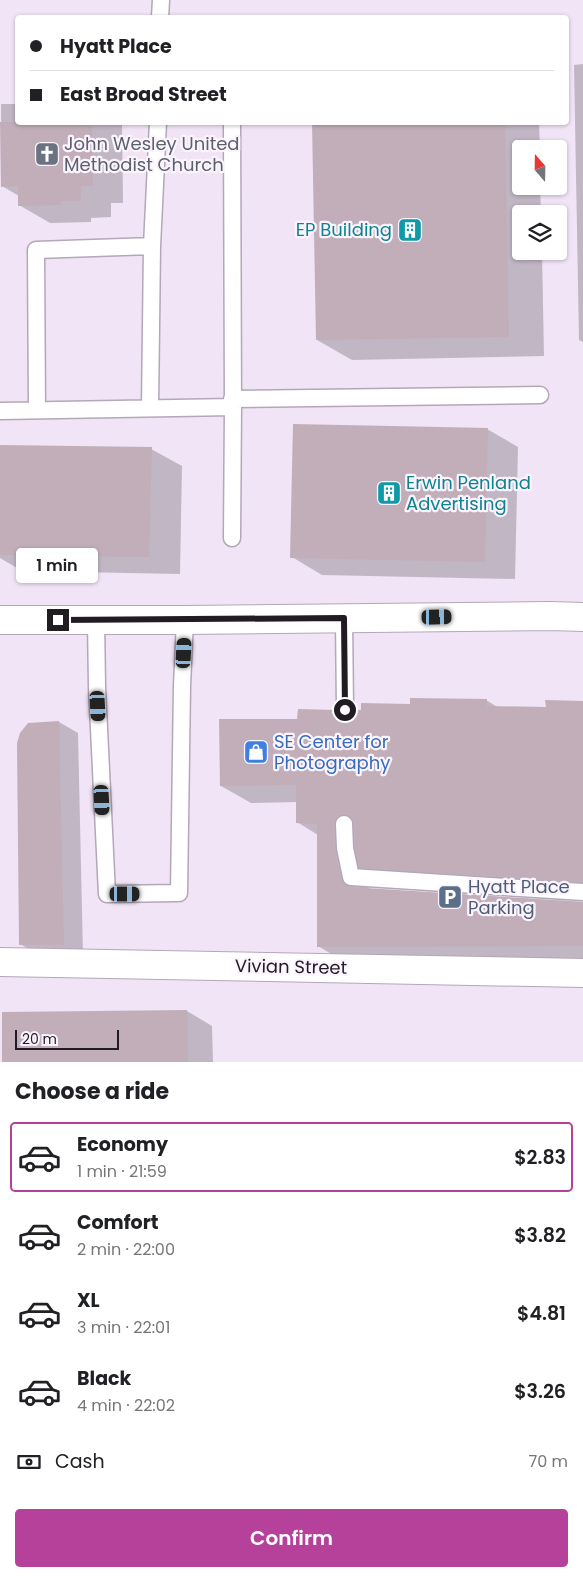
<!DOCTYPE html>
<html lang="en">
<head>
<meta charset="utf-8">
<style>
	body { margin:0; font-family:Poppins,sans-serif; background:#f6f6f6; color:#202124; height:100vh; display:flex; flex-direction:column; font-size:19px; white-space:nowrap }
	* { box-sizing:border-box; margin:0 }
	p { font-size:16px; color:#757577 }
	.icon { flex:none; width:28px; height:28px; fill:none; stroke:currentColor; stroke-width:2; stroke-linecap:round; stroke-linejoin:round }
	.map { position:relative; height:1062px; overflow:hidden }
	.drawer { display:flex; flex-direction:column; background:#fff; flex:1 }
	.drawer>* { flex:none }
	.top-card { position:absolute; left:15px; top:15px; width:554px; height:110px; border-radius:5px; box-shadow:0 1px 4px #0004; display:grid; align-content:center; height:110px; padding:0 15px; background:#fff }
	.needle { width:32px; rotate:340deg }
	.controls { position:absolute; left:512px; top:140px; display:grid; gap:10px }
	.controls a { display:grid; place-items:center; width:55px; height:55px; border-radius:5px; background:#fff; box-shadow:0 1px 4px #0004; font-size:25px }
	.scale { position:absolute; left:15px; bottom:12px; width:104px; box-sizing:border-box; padding-left:5px; border:2px solid #201c22; border-top:0; font-size:14px; line-height:18px; white-space:nowrap; color:#201c22; -webkit-text-stroke:4px #fbf4fe; paint-order:stroke }
	.end { position:absolute; width:22px; height:22px; margin:-11px; border:6px solid #201c22; background:#fff; box-shadow:0 0 0 2px #fff }
	.from { border-radius:50% }
	.bubble { position:absolute; height:35px; border-radius:5px; background:#fff; box-shadow:0 1px 4px #0004; font-size:16px; font-weight:600; line-height:35px; text-align:center }
	.car { position:absolute; width:15px; height:30px; margin:-15px -8px; border-radius:6px; box-shadow:0 0 4px 1px #0007; background:linear-gradient(#222 24%,#8ab4d8 0 40%,#222 0 76%,#8ab4d8 0 86%,#222 0) }
	.top-card b { display:flex; align-items:center; gap:18px; height:48px; font-size:19px }
	.top-card b+b { border-top:1px solid #e0e0e0 }
	.top-card i { width:12px; height:12px; background:#202124 }
	ul { padding:0; list-style:none }
	li { display:flex; align-items:center; gap:15px; height:70px; margin:0 10px 8px; padding:0 5px; border:2px solid transparent; border-radius:5px }
	li div { flex:1 }
	li b { display:block; font-size:19px }
	li em { font-style:normal; font-weight:600 }
	li.current { border-color:#b5419a }
	li>.icon { width:45px; height:45px; stroke-width:1.5 }
	h2 { padding:0 15px; font-size:22px; line-height:60px }
	.pay { display:flex; align-items:center; gap:12px; height:55px; padding:0 15px; font-size:19px }
	.pay p { margin-inline-start:auto }
	.button { display:flex; gap:10px; margin-top:auto; padding:10px 15px }
	.button a { flex:1; height:58px; border-radius:5px; background:#b5419a; color:#fff; font-size:20px; font-weight:600; line-height:58px; text-align:center }
	.map>svg:first-child { display:block }
	.shadow { fill:#0003 }
	.building { fill:#c1aeb9 }
	.lines { fill:none; stroke-linecap:round; stroke-linejoin:round }
	.service-casing { stroke:#b3a7b8; stroke-width:19 }
	.minor-casing { stroke:#b3a7b8; stroke-width:30 }
	.tertiary-casing { stroke:#b3a7b8; stroke-width:30 }
	.service { stroke:#fff; stroke-width:16 }
	.minor { stroke:#fff; stroke-width:28 }
	.tertiary { stroke:#fff; stroke-width:28 }
	.route { stroke:#201c22; stroke-width:6 }
	.labels { text-anchor:middle; stroke-width:4.5; stroke-linejoin:round; paint-order:stroke }
	.worship-label { font-size:18px; fill:#5b616d; stroke:#fbf4fe; text-anchor:start }
	.culture-label { font-size:18px; fill:#0d838f; stroke:#fbf4fe; text-anchor:end }
	.shop-label { font-size:18px; fill:#366cbe; stroke:#fbf4fe; text-anchor:start }
	.service-label { font-size:18px; fill:#4e5e75; stroke:#fbf4fe; text-anchor:start }
	.street-label { font-size:18px; fill:#201c22; stroke:#fbf4fe }
</style>
</head>
<body>
<div class="map">
<svg width="583" height="1062" viewBox="0 0 583 1062">
	<rect width="100%" height="100%" fill="#f1e4f6"/>
	<!-- shadow -->
	<path class="shadow" d="M583,64V342L579,340L574,65Z
		M16,94L18,122H122L123,203H111V217L91,218V222L50,223L19,205V196L2,186L1,104H16Z
		M313,122H539L540,149H521V186H540L541,214H521V251H542L544,356L352,360L317,340Z
		M487,429L518,447L515,579L322,575L292,557Z
		M0,446L151,449L182,466L180,574L22,571L0,558Z
		M486,700L499,708H547L583,702V896L390,884L365,869L369,889L583,902V962L348,964L318,946V835L297,822V802L251,803L221,786L299,720L335,711L349,719L411,705Z
		M59,722L78,733L83,955H39L20,944L28,724Z
		M187,1011L212,1026L213,1062H3Z"/>
	<!-- building -->
	<path class="building" d="M0,122H92L93,186H81V201H61V205L18,206V186L1,187Z
		M312,122H505L509,337L316,340Z
		M293,424L488,428L485,562L290,558Z
		M0,445L152,447L149,557L0,555Z
		M410,698L487,699V706L546,707L545,700L583,701V882L359,868L355,847L354,823L352,818L344,814L338,816L334,824L335,850L341,879L344,884L350,887L583,902V946L317,947V824L296,823V785L220,786L219,719H297L298,709L335,710L340,718L346,720L353,715L355,710H361V703L410,704Z
		M59,721L64,945H19L17,743L20,733L28,723Z
		M187,1010L188,1062H2V1012Z"/>
	<g class="lines">
		<defs>
			<path id="service" d="M160,18L161,0
				M232,399L540,395
				M150,408L152,246
				M37,410L36,250L152,246L158,122
				M0,411L233,407L232,122
				M232,538L233,407
				M344,618L345,710
				M96,620L97,687L107,894L179,893L182,686L185,620
				M344,824L345,848L351,877L583,892"/>
			<path id="minor" d="M0,962L583,973"/>
			<path id="tertiary" d="M0,620H185L550,616L583,617"/>
		</defs>
		<!-- service casing -->
		<use href="#service" class="service-casing"/>
		<!-- minor casing -->
		<use href="#minor" class="minor-casing"/>
		<!-- tertiary casing -->
		<use href="#tertiary" class="tertiary-casing"/>
		<!-- service -->
		<use href="#service" class="service"/>
		<!-- minor -->
		<use href="#minor" class="minor"/>
		<!-- tertiary -->
		<use href="#tertiary" class="tertiary"/>
	</g>
	<g class="lines">
		<!-- route -->
		<path class="route" d="M58,620L344,618L345,710"/>
	</g>
	<!-- icons -->
	<defs>
		<symbol id="church-square" viewBox="-11 -11 22 22"><rect x="-9" y="-9" width="18" height="18" rx="4" fill="#6b7280" stroke="#fbf4fe"/><path d="M-1.2-6h2.4v3.5h3.3v2.4h-3.3V6h-2.4V-.1h-3.3v-2.4h3.3Z" fill="#fff"/></symbol>
		<symbol id="building-square" viewBox="-11 -11 22 22"><rect x="-9" y="-9" width="18" height="18" rx="4" fill="#0f9aa8" stroke="#fbf4fe"/><path d="M-4-6H4V6H1V3H-1V6H-4ZM-2.5-4.3h1.7v1.8h-1.7ZM.8-4.3h1.7v1.8H.8ZM-2.5-1h1.7V.8h-1.7ZM.8-1h1.7V.8H.8Z" fill="#fff"/></symbol>
		<symbol id="shop-square" viewBox="-11 -11 22 22"><rect x="-9" y="-9" width="18" height="18" rx="4" fill="#3f7fe0" stroke="#fbf4fe"/><path d="M-5-2.5h2.3a2.7 3.5 0 0 1 5.4 0H5L5.5 6h-11ZM-1.5-2.5h3a1.5 2.3 0 0 0-3 0Z" fill="#fff"/></symbol>
		<symbol id="parking-square" viewBox="-11 -11 22 22"><rect x="-9" y="-9" width="18" height="18" rx="4" fill="#5c6f8a" stroke="#fbf4fe"/><path d="M-3.5-5.5H1a3.5 3.5 0 0 1 0 7H-1V5.5H-3.5ZM-1-3.4V-.6H.8a1.4 1.4 0 0 0 0-2.8Z" fill="#fff"/></symbol>
	</defs>
	<g fill-rule="evenodd">
		<use href="#church-square" x="33" y="140" width="28" height="28"/>
		<use href="#building-square" x="396" y="216" width="28" height="28"/>
		<use href="#building-square" x="375" y="479" width="28" height="28"/>
		<use href="#shop-square" x="242" y="738" width="28" height="28"/>
		<use href="#parking-square" x="436" y="883" width="28" height="28"/>
	</g>
	<g class="labels">
		<!-- worship labels -->
		<g class="worship-label">
			<text x="64" y="150">John Wesley United<tspan x="64" dy="21">Methodist Church</tspan></text>
		</g>
		<!-- culture labels -->
		<g class="culture-label">
			<text x="392" y="236">EP Building</text>
			<text x="406" y="489" text-anchor="start">Erwin Penland<tspan x="406" dy="21">Advertising</tspan></text>
		</g>
		<!-- shop labels -->
		<g class="shop-label">
			<text x="274" y="748">SE Center for<tspan x="274" dy="21">Photography</tspan></text>
		</g>
		<!-- service labels -->
		<g class="service-label">
			<text x="468" y="893">Hyatt Place<tspan x="468" dy="21">Parking</tspan></text>
		</g>
		<!-- street labels -->
		<g class="street-label">
			<text transform="translate(291 967) rotate(1)" y="6">Vivian Street</text>
		</g>
	</g>
</svg>
<div class="controls">
<a><svg class="needle" viewBox="-14 -14 28 28"><path d="M0-13l5 13h-10z" fill="#e53935"/><path d="M0 13l5-13h-10z" fill="#757577"/></svg></a>
<a><svg class="icon" aria-label="layers" viewBox="0 0 24 24"><path d="M12 4l9 5-9 5-9-5zM3 14l9 5 9-5"/></svg></a>
</div>
<div class="scale">20 m</div>
<i class="end from" style="left:345px;top:710px"></i>
<i class="end" style="left:58px;top:620px"></i>
<div class="bubble" style="left:16px;top:548px;width:82px">1 min</div>
<i class="car" style="left:437px;top:617px;rotate:89deg"></i>
<i class="car" style="left:184px;top:653px;rotate:3deg"></i>
<i class="car" style="left:98px;top:706px;rotate:177deg"></i>
<i class="car" style="left:102px;top:800px;rotate:177deg"></i>
<i class="car" style="left:125px;top:894px;rotate:90deg"></i>
<div class="top-card">
<b><i class="from"></i>Hyatt Place</b>
<b><i></i>East Broad Street</b>
</div>
</div>
<section class="drawer">
<h2>Choose a ride</h2>
<ul>
<li class="current"><svg class="icon" aria-label="car" viewBox="0 0 24 24"><path d="M5 17H2v-5l4-1 3-4h7l3 4 3 1v5h-3M9 17h6M6 11h13"/><circle cx="7" cy="17" r="2"/><circle cx="17" cy="17" r="2"/></svg><div><b>Economy</b><p>1 min · 21:59</p></div><em>$2.83</em></li>
<li><svg class="icon" aria-label="car" viewBox="0 0 24 24"><path d="M5 17H2v-5l4-1 3-4h7l3 4 3 1v5h-3M9 17h6M6 11h13"/><circle cx="7" cy="17" r="2"/><circle cx="17" cy="17" r="2"/></svg><div><b>Comfort</b><p>2 min · 22:00</p></div><em>$3.82</em></li>
<li><svg class="icon" aria-label="car" viewBox="0 0 24 24"><path d="M5 17H2v-5l4-1 3-4h7l3 4 3 1v5h-3M9 17h6M6 11h13"/><circle cx="7" cy="17" r="2"/><circle cx="17" cy="17" r="2"/></svg><div><b>XL</b><p>3 min · 22:01</p></div><em>$4.81</em></li>
<li><svg class="icon" aria-label="car" viewBox="0 0 24 24"><path d="M5 17H2v-5l4-1 3-4h7l3 4 3 1v5h-3M9 17h6M6 11h13"/><circle cx="7" cy="17" r="2"/><circle cx="17" cy="17" r="2"/></svg><div><b>Black</b><p>4 min · 22:02</p></div><em>$3.26</em></li>
</ul>
<div class="pay"><svg class="icon" aria-label="cash" viewBox="0 0 24 24"><path d="M3 7h18v10H3z"/><circle cx="12" cy="12" r="2"/></svg>Cash<p>70 m</p></div>
<div class="button"><a>Confirm</a></div>
</section>
</body>
</html>
